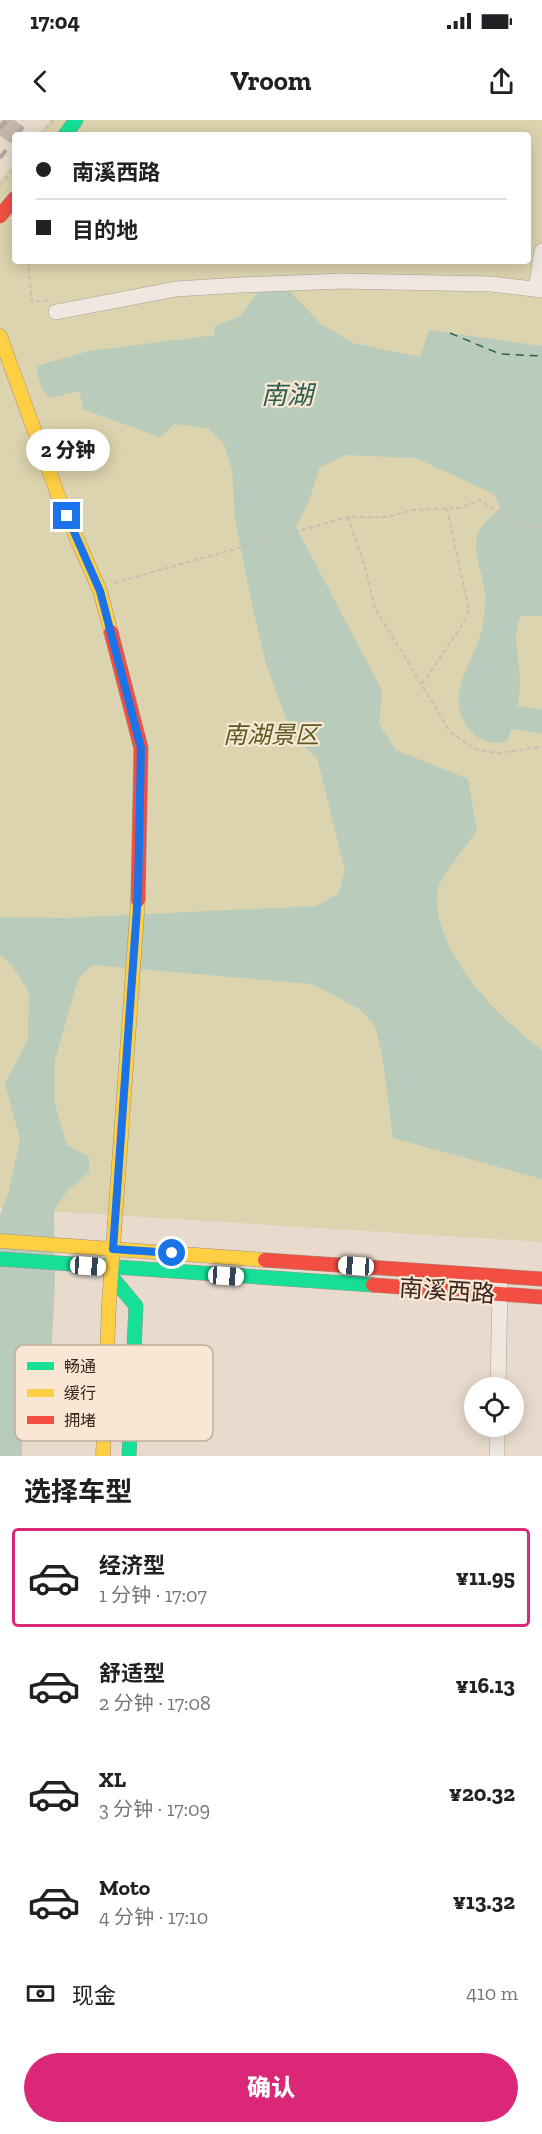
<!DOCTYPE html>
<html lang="zh">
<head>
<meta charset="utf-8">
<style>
	body { margin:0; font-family:"Zilla Slab","Noto Sans SC",serif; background:#f6f6f6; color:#202124; height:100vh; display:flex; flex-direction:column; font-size:22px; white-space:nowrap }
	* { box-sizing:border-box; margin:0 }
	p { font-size:20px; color:#757577 }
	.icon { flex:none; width:33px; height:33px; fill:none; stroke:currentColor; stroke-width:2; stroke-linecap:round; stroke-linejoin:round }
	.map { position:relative; height:1336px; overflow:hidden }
	.sheet { display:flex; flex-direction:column; background:#fff; flex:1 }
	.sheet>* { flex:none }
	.banner { position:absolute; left:12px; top:12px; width:519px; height:132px; border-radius:6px; box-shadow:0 3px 15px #0003; display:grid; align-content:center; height:132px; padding:0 24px; background:#fff }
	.tools { position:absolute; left:464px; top:1257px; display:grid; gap:12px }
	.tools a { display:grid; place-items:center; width:60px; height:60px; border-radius:50%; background:#fff; box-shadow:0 3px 15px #0003; font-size:30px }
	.end { position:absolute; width:27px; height:27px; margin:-14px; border:8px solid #1a73e8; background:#fff; box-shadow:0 0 0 3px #fff }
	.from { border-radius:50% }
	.bubble { position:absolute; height:42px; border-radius:21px; background:#fff; box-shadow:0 3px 15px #0003; font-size:20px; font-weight:800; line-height:42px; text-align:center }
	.car { position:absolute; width:18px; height:36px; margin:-18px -9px; border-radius:8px; box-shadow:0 0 4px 2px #0007; background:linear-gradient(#fff 24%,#345 0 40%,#fff 0 76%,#345 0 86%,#fff 0) }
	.banner b { display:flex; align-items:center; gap:21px; height:57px; font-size:22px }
	.banner b+b { border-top:2px solid #e0e0e0 }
	.banner i { width:15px; height:15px; background:#202124 }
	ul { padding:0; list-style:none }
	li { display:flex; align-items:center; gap:18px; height:99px; margin:0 12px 9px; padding:0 12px; border:3px solid transparent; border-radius:6px }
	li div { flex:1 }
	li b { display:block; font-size:22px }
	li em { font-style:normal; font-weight:800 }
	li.active { border-color:#db2777 }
	li>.icon { width:54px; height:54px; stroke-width:1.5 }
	h2 { padding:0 24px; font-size:27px; line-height:72px }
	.pay { display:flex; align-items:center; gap:15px; height:66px; padding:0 24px; font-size:22px }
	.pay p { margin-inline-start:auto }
	.primary-button { display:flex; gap:12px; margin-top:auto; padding:12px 24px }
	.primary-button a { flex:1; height:69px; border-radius:36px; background:#db2777; color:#fff; font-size:24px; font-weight:800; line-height:69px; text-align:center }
	.status { display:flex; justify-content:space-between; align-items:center; height:42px; padding:0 30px; background:#fff; direction:ltr }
	.status svg { height:16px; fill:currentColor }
	header { display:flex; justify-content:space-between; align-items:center; height:78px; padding:0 24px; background:#fff; font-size:27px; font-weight:800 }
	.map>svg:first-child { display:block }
	.green { fill:#dcd4ae }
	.water { fill:#b9ccbc }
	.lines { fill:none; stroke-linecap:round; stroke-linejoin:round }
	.river { stroke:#b9ccbc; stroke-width:24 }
	.ferry { stroke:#2a5f51; stroke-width:1.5; stroke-dasharray:8 6; stroke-linecap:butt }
	.secondary-tunnel { stroke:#c6b7aa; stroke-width:21; stroke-dasharray:21 10; stroke-linecap:butt }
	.street-casing { stroke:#ada096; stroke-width:16 }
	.fast-casing { stroke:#9d9086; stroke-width:15 }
	.slow-casing { stroke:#9d9086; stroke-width:15 }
	.jam-casing { stroke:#9d9086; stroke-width:15 }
	.path { stroke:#c8beb6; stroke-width:2; stroke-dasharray:4.5 3; stroke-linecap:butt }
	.street { stroke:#efe8e0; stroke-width:15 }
	.fast { stroke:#16e098; stroke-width:14 }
	.slow { stroke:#ffcf43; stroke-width:14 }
	.jam { stroke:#f24e42; stroke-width:14 }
	.rail { stroke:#afa7a0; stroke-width:4; stroke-dasharray:10 10; stroke-linecap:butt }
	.route { stroke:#1a73e8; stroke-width:8 }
	.labels { text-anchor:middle; stroke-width:4.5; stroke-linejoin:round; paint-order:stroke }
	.park-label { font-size:24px; font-style:italic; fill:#595c21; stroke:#f9e7d3 }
	.street-label { font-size:24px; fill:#3d261d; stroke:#f9e7d3 }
	.water-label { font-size:26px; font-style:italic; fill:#2a5f51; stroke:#f9e7d3 }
	.key { fill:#f9e7d3; stroke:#c1ad9c; stroke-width:1.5 }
	.key-label { font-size:16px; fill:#3d261d }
</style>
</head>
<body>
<div class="status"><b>17:04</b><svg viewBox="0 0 49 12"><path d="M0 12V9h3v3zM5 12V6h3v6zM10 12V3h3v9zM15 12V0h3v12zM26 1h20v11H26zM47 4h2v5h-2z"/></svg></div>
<header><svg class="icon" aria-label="back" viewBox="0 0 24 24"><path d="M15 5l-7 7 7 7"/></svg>Vroom<svg class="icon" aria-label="share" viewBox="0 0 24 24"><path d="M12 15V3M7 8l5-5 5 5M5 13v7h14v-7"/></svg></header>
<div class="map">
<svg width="542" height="1336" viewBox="0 0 542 1336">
	<rect width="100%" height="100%" fill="#e8dbcd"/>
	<!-- green -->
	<path class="green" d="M50,0H542V1122L0,1088V60L15,42V141H528V15H37Z"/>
	<!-- water -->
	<path class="water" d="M289,170L321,204L353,223L420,237L429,210L542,226V496H521C511,517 520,539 520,562C520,583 515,601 507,621C494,625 484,623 474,614C437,577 477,543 483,503C485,492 486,476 484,466C481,450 471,427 479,411C483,403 494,394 500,387L494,374L416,338L346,335L320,347L309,381L296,407L382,570L379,604L396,630L468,659L477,711C469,722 439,759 438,769C429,829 498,897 542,930V1059L393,1018L382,934L375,906L361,890L312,864L92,845L78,859L55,940L54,981L67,1025L89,1037V1052L67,1071L54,1090L55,1162L50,1263C16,1278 24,1303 22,1336H0V1095L9,1071L20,1019L5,964L28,919L29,872L10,843L0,835V797L63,798L316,786L339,773L345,751L317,638L298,621L288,604L266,544L250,476L235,398L232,349L224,324L208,308L175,304L160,317L84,290L79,271L50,278L41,267L36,246L89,231L215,215L214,207L240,196L259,171Z"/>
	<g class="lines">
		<!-- river -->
		<path class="river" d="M489,590L488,593L542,602"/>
		<!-- ferry -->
		<path class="ferry" d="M450,213L500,234L542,236"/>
		<!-- secondary-tunnel -->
		<path class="secondary-tunnel" d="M0,3L17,15"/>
		<defs>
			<path id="street" d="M536,169L542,131
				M56,192L176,169L240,165L342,161L491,164L542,170
				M498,1268L500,1166
				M497,1336V1306"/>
			<path id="fast" d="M65,15L76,0
				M0,1139L373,1165
				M111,1156L136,1186L129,1336"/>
			<path id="slow" d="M0,216L59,378L100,471L111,512
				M0,1121L265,1140
				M103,1336L109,1183L138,780"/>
			<path id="jam" d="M0,96L15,78
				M111,512L141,628L138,780
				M265,1140L542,1159
				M373,1165L542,1177"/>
		</defs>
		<!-- street casing -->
		<use href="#street" class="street-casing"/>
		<!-- fast casing -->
		<use href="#fast" class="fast-casing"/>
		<!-- slow casing -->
		<use href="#slow" class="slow-casing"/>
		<!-- jam casing -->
		<use href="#jam" class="jam-casing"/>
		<!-- path -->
		<path class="path" d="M41,15L53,0
			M0,65L15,47
			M28,141L32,182L49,180
			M348,397L365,447L375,488L450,612L475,629L497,633L542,627
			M114,463L348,397H387L414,390L460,388L480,380L515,402L542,407
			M422,564L461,507L469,490L447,389"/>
		<!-- street -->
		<use href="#street" class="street"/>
		<!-- fast -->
		<use href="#fast" class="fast"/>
		<!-- slow -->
		<use href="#slow" class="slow"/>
		<!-- jam -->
		<use href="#jam" class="jam"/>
		<!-- rail -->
		<path class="rail" d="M0,9L7,0
			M17,15L28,0
			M0,38L15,18"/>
	</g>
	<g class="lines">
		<!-- route -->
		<path class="route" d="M67,396L100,471L141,628L138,774L113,1129L172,1133"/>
	</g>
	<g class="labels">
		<!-- park labels -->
		<g class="park-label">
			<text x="271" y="623">南湖景区</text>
		</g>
		<!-- street labels -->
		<g class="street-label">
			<text transform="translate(447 1171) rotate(4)" y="8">南溪西路</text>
		</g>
		<!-- water labels -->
		<g class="water-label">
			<text x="287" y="284">南湖</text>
		</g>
	</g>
	<!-- legend -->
	<rect x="15" y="1225" width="198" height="96" rx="9" class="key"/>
	<rect x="27" y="1242" width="27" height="8" fill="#16e098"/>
	<rect x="27" y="1269" width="27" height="8" fill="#ffcf43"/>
	<rect x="27" y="1296" width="27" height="8" fill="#f24e42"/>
	<g class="key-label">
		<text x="64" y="1252">畅通</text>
		<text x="64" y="1279">缓行</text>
		<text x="64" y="1306">拥堵</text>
	</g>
</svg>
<div class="tools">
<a><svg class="icon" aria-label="locate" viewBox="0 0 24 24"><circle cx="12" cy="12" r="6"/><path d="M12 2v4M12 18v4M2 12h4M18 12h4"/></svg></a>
</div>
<i class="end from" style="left:172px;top:1133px"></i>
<i class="end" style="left:67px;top:396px"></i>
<div class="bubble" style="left:26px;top:309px;width:84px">2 分钟</div>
<i class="car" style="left:88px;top:1146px;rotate:94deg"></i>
<i class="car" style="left:356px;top:1146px;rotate:274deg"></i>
<i class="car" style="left:226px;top:1156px;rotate:94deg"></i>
<div class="banner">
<b><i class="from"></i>南溪西路</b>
<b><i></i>目的地</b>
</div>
</div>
<section class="sheet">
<h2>选择车型</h2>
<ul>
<li class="active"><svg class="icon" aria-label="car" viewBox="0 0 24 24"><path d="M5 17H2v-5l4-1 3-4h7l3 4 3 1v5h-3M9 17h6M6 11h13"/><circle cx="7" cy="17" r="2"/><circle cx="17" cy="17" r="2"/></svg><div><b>经济型</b><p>1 分钟 · 17:07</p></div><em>¥11.95</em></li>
<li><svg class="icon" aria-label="car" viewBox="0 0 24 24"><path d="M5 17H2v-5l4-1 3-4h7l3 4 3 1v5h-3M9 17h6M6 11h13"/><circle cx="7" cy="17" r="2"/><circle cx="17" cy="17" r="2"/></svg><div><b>舒适型</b><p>2 分钟 · 17:08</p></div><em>¥16.13</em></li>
<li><svg class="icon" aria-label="car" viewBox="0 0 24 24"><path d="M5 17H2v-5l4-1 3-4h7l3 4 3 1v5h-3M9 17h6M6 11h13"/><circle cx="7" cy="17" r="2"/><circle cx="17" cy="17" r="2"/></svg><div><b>XL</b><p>3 分钟 · 17:09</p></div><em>¥20.32</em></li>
<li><svg class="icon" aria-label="car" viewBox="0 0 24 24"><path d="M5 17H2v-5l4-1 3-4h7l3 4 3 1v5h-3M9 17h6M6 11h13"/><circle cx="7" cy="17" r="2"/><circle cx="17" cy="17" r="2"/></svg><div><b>Moto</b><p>4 分钟 · 17:10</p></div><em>¥13.32</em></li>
</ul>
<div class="pay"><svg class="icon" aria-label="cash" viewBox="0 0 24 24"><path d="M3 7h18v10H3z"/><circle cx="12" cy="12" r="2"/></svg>现金<p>410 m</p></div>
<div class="primary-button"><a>确认</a></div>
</section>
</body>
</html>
